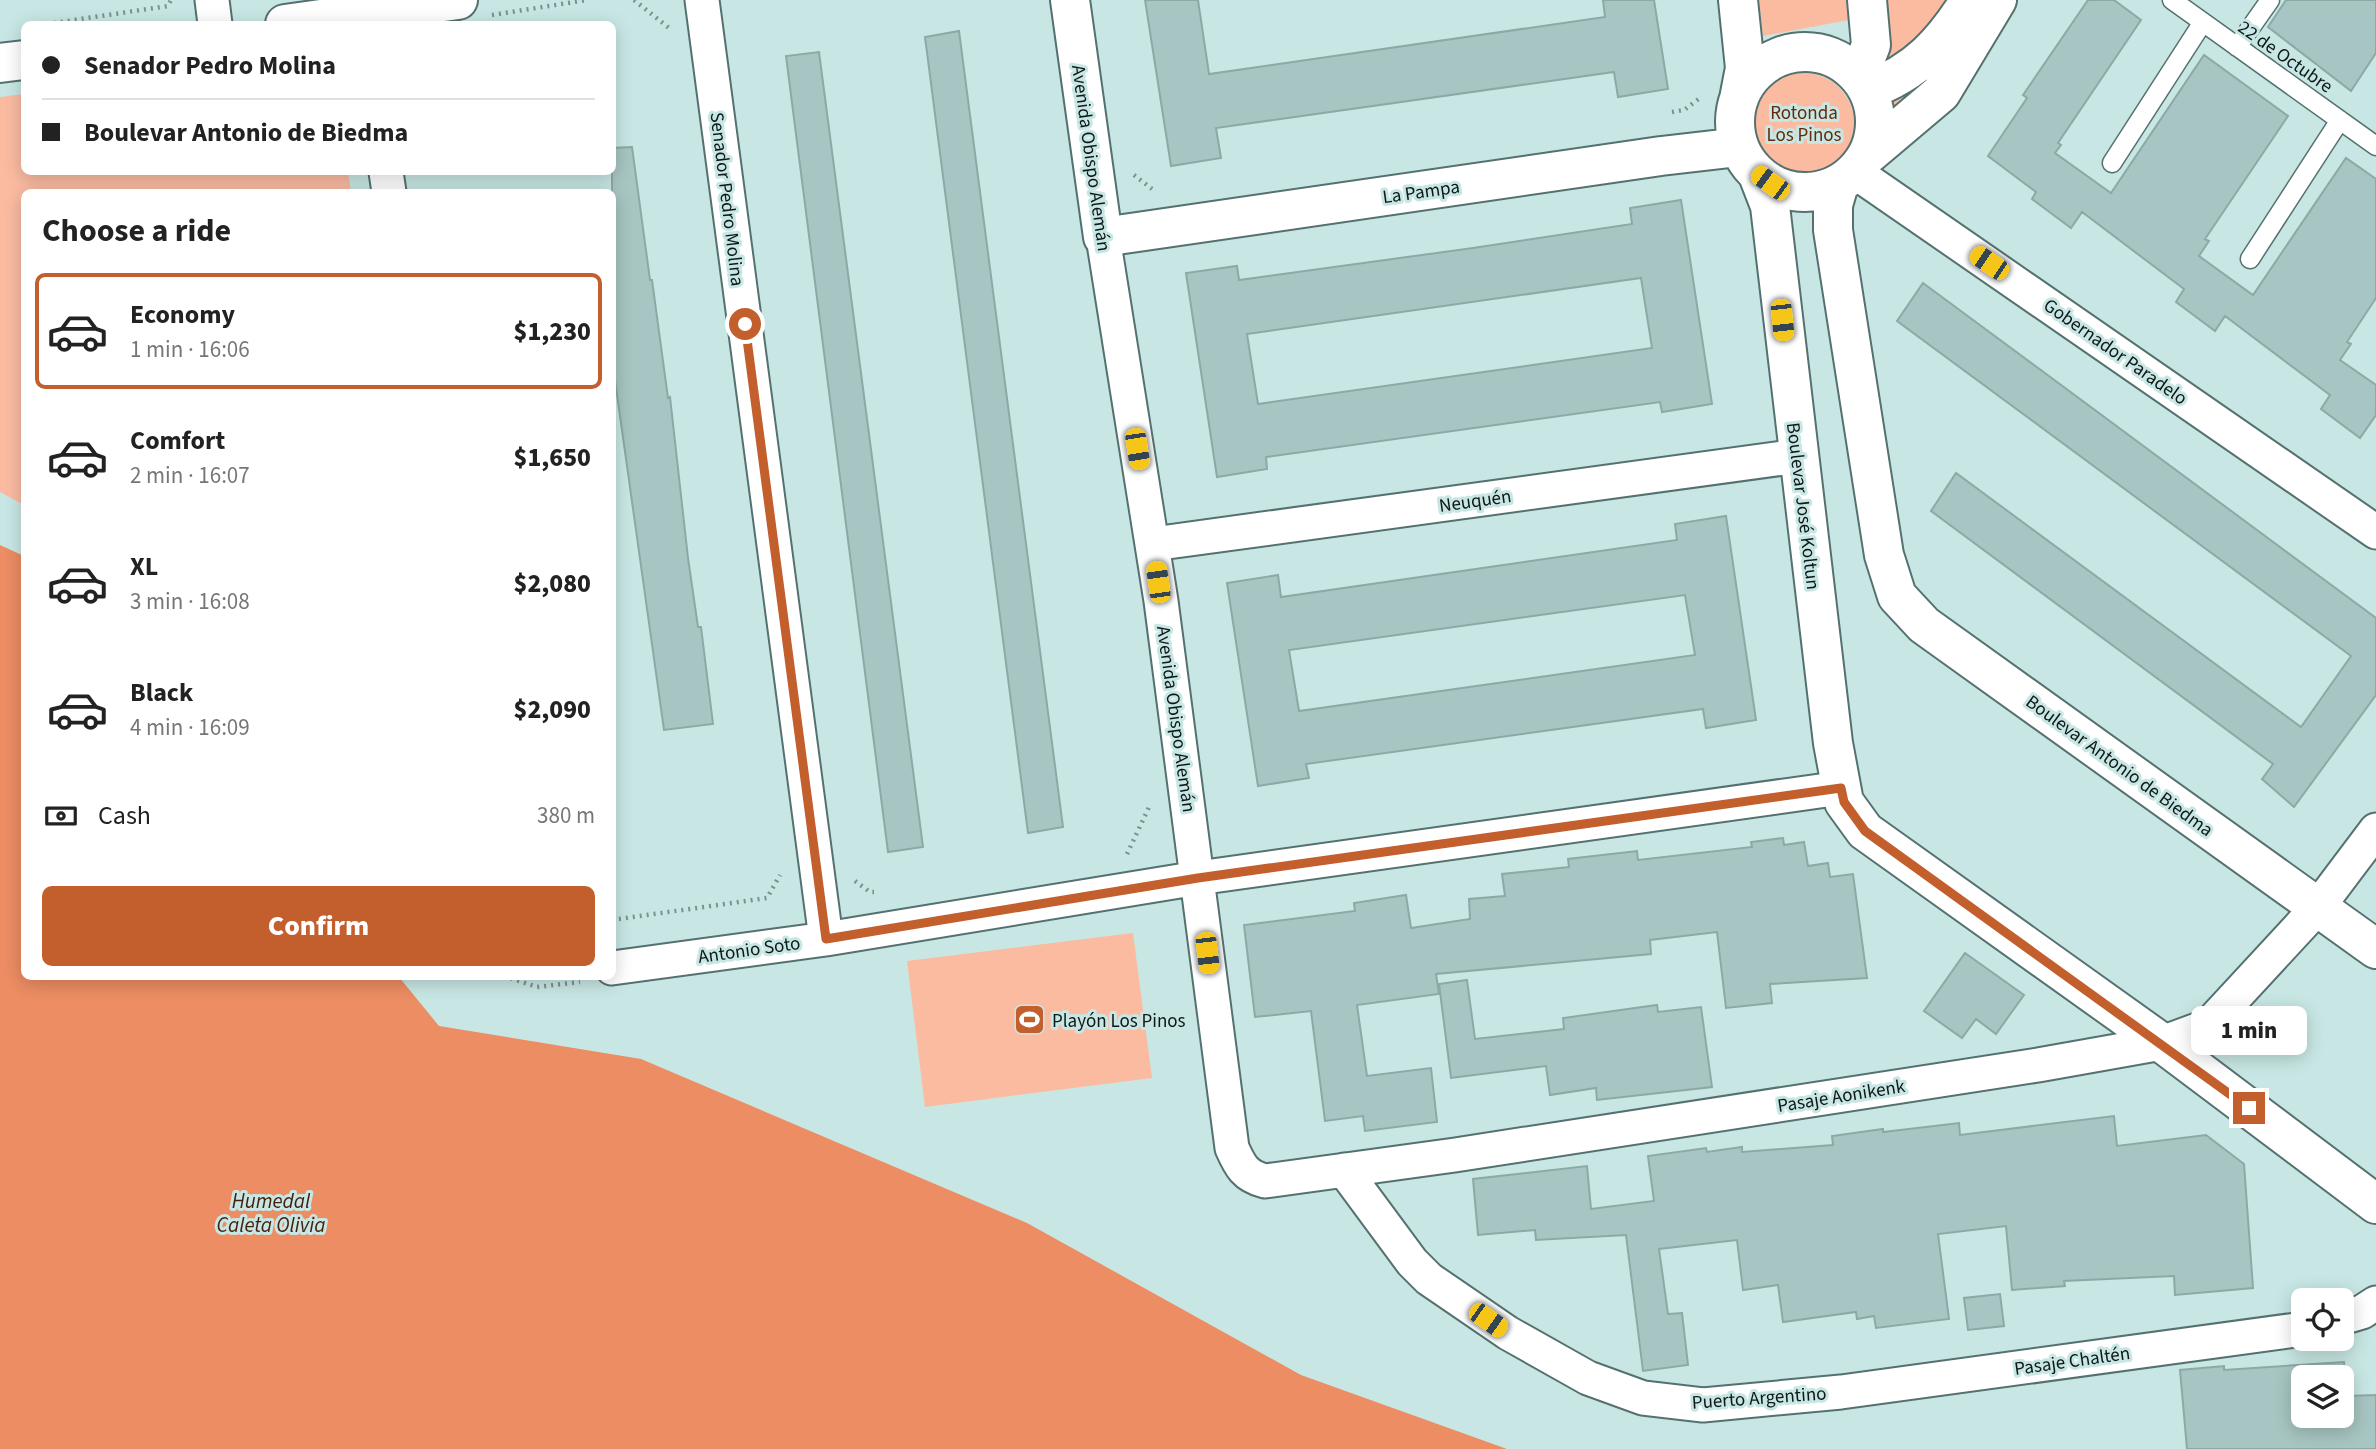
<!DOCTYPE html>
<html lang="en">
<head>
<meta charset="utf-8">
<style>
	body { margin:0; font-family:"Source Sans 3",sans-serif; background:#f2f2f2; color:#222; height:100vh; display:flex; flex-direction:column; font-size:26px; white-space:nowrap }
	* { box-sizing:border-box; margin:0 }
	p { font-size:23px; color:#767676 }
	.icon { flex:none; width:38px; height:38px; fill:none; stroke:currentColor; stroke-width:2; stroke-linecap:round; stroke-linejoin:round }
	.map { position:relative; flex:1; overflow:hidden }
	.sheet { position:absolute; left:21px; top:189px; width:595px; height:791px; display:flex; flex-direction:column; background:#fff; border-radius:10px; box-shadow:0 4px 18px #0003 }
	.sheet>* { flex:none }
	.hud { position:absolute; left:21px; top:21px; width:595px; height:154px; border-radius:10px; box-shadow:0 4px 18px #0003; display:grid; align-content:center; height:154px; padding:0 21px; background:#fff }
	.fabs { position:absolute; left:2291px; top:1288px; display:grid; gap:14px }
	.fabs a { display:grid; place-items:center; width:63px; height:63px; border-radius:10px; background:#fff; box-shadow:0 4px 18px #0003; font-size:35px }
	.end { position:absolute; width:32px; height:32px; margin:-16px; border:9px solid #c35e2d; background:#fff; box-shadow:0 0 0 4px #fff }
	.from { border-radius:50% }
	.bubble { position:absolute; height:49px; border-radius:10px; background:#fff; box-shadow:0 4px 18px #0003; font-size:23px; font-weight:800; line-height:49px; text-align:center }
	.car { position:absolute; width:21px; height:42px; margin:-21px -10px; border-radius:9px; box-shadow:0 0 5px 2px #0007; background:linear-gradient(#f5c518 24%,#345 0 40%,#f5c518 0 76%,#345 0 86%,#f5c518 0) }
	.hud b { display:flex; align-items:center; gap:24px; height:66px; font-size:26px }
	.hud b+b { border-top:2px solid #e0e0e0 }
	.hud i { width:18px; height:18px; background:#222 }
	ul { padding:0; list-style:none }
	li { display:flex; align-items:center; gap:21px; height:116px; margin:0 14px 10px; padding:0 7px; border:4px solid transparent; border-radius:10px }
	li div { flex:1 }
	li b { display:block; font-size:26px }
	li em { font-style:normal; font-weight:800 }
	li.on { border-color:#c35e2d }
	li>.icon { width:63px; height:63px; stroke-width:1.5 }
	h2 { padding:0 21px; font-size:32px; line-height:84px }
	.pay { display:flex; align-items:center; gap:18px; height:77px; padding:0 21px; font-size:26px }
	.pay p { margin-inline-start:auto }
	.cta { display:flex; gap:14px; margin-top:auto; padding:14px 21px }
	.cta a { flex:1; height:80px; border-radius:10px; background:#c35e2d; color:#fff; font-size:28px; font-weight:800; line-height:80px; text-align:center }
	.map>svg:first-child { display:block }
	.green { fill:#fabba1 }
	.water { fill:#ec8d63 }
	.building { fill:#a7c5c2; stroke:#8ca9a6; stroke-width:2; fill-rule:evenodd }
	.lines { fill:none; stroke-linecap:round; stroke-linejoin:round }
	.service-casing { stroke:#55716f; stroke-width:21 }
	.minor-casing { stroke:#55716f; stroke-width:37 }
	.tertiary-casing { stroke:#55716f; stroke-width:42 }
	.path { stroke:#7b9190; stroke-width:4.5; stroke-dasharray:2 5; stroke-linecap:butt }
	.service { stroke:#fff; stroke-width:18 }
	.minor { stroke:#fff; stroke-width:33 }
	.tertiary { stroke:#fff; stroke-width:38 }
	.route { stroke:#c35e2d; stroke-width:9 }
	.labels { text-anchor:middle; stroke-width:6; stroke-linejoin:round; paint-order:stroke }
	.street-label { font-size:19px; fill:#0d1818; stroke:#c8e7e4 }
	.park-label { font-size:19px; fill:#65290a; stroke:#c8e7e4 }
	.poi-label { font-size:19px; fill:#0d1818; stroke:#c8e7e4; text-anchor:start }
	.water-label { font-size:21px; font-style:italic; fill:#441f0e; stroke:#c8e7e4 }
</style>
</head>
<body>
<div class="map">
<svg width="2376" height="1449" viewBox="0 0 2376 1449">
	<rect width="100%" height="100%" fill="#c8e7e4"/>
	<!-- green -->
	<path class="green" d="M1759,0H1846L1849,20L1763,36Z
		M1867,0H1997L1941,93L1875,133V108L1868,90Z
		M1754 123a50 50 0 1 1 100 0a50 50 0 1 1-100 0Z
		M24,94V172H348L351,192H24V505L0,492V97Z
		M1133,933L1152,1078L925,1107L907,961Z"/>
	<!-- water -->
	<path class="water" d="M0,545L24,556V976L399,977L439,1026L641,1059L1027,1223L1301,1375L1507,1449H0Z"/>
	<!-- building -->
	<path class="building" d="M1145,0H1198L1209,74L1605,17L1603,0H1654L1668,89L1618,97L1614,72L1216,128L1221,158L1171,166Z
		M2088,0H2114L2141,20L2058,143L2061,145L2055,153L2111,193L2204,55L2288,116L2205,239L2209,241L2199,256L2253,295L2346,158L2376,179V298L2347,342L2351,344L2340,360L2376,385V415L2360,438L2321,409L2330,395L2225,316L2215,331L2176,302L2184,289L2082,212L2071,228L2032,199L2036,192L1988,156L2027,98L2023,95Z
		M2286,0H2376V53L2351,91L2268,27Z
		M959,31L1063,827L1028,833L925,37Z
		M819,52L923,847L888,852L786,56Z
		M632,147L650,280H652L668,398L670,397L688,558L698,627H701L713,724L664,730L612,359V148Z
		M1681,200L1712,404L1662,412L1660,402L1266,457L1267,469L1217,477L1186,273L1237,266L1239,280L1473,248L1632,224L1630,208ZM1641,278L1652,348L1258,404L1247,334Z
		M1923,283L2376,618V695L2294,807L2262,779L2273,764L1931,511L1956,473L2301,727L2351,656L1897,321Z
		M1726,516L1756,720L1706,728L1703,709L1306,764L1309,778L1258,786L1227,583L1278,575L1281,597L1677,540L1675,524ZM1685,595L1695,655L1299,711L1289,650Z
		M1783,838L1784,845L1804,842L1808,866L1828,863L1830,877L1853,874L1867,978L1770,984L1772,1003L1726,1008L1717,932L1650,940L1651,954L1436,974L1439,994L1357,1005L1367,1076L1431,1068L1437,1122L1365,1131L1363,1116L1325,1121L1311,1011L1255,1017L1244,925L1355,911L1354,903L1406,895L1411,928L1470,919L1469,899L1505,896L1502,874L1569,867L1568,859L1637,851L1638,860L1752,847L1751,842Z
		M1965,953L2024,995L1996,1034L1976,1019L1962,1038L1924,1011Z
		M1467,980L1475,1039L1564,1029L1563,1018L1657,1005L1658,1012L1701,1007L1712,1087L1597,1100L1596,1088L1550,1095L1546,1066L1451,1078L1439,984Z
		M2114,1116L2117,1146L2206,1135L2244,1164L2253,1288L2175,1295L2174,1276L2064,1281L2065,1286L2012,1290L2006,1226L1938,1234L1949,1319L1876,1328L1874,1316L1857,1319L1856,1312L1783,1322L1778,1285L1743,1290L1737,1240L1659,1249L1668,1314L1682,1313L1688,1365L1643,1371L1626,1235L1536,1240L1535,1230L1478,1235L1473,1179L1587,1166L1591,1209L1654,1201L1648,1156L1706,1148L1707,1152L1742,1147V1152L1833,1145L1832,1136L1883,1129V1132L1959,1123L1960,1135Z
		M2000,1294L2004,1326L1968,1330L1964,1298Z
		M2344,1362L2347,1396L2376,1395V1449H2187L2180,1370L2224,1366V1370ZM2303,1377H2342V1416H2303Z"/>
	<g class="lines">
		<defs>
			<path id="service" d="M2172,0L2376,146
				M2237,47L2270,0
				M2112,163L2203,22
				M2250,259L2340,120"/>
			<path id="minor" d="M212,0L215,24
				M702,0L826,939
				M386,172L389,192
				M1855,172L2376,532
				M1103,237L1161,601L1232,1148C1240,1166 1245,1176 1265,1181L1455,1155L2038,1065L2162,1043L2208,1026L2318,907L2376,830
				M1153,544L1798,456
				M612,968L826,939L1198,878L1841,788
				M1344,1170L1412,1262L1429,1279L1508,1333L1588,1378L1643,1398L1703,1405L1841,1392L2303,1329
				M2342,1318L2362,1312L2376,1303"/>
			<path id="tertiary" d="M1070,0L1103,237L1661,156L1739,147
				M1738,0L1745,68L1739,99
				M285,24L458,0
				M1735 122a70 70 0 1 1 140 0a70 70 0 1 1-140 0Z
				M0,63L24,60
				M1859,76L1871,45L1867,0
				M1868,90C1917,72 1943,43 1970,0
				M1870,153L1941,93L1997,0
				M1758,175L1770,206L1833,743L1844,802L1865,831L2162,1043L2376,1204
				M1839,184L1833,205V230L1884,555L1897,596L1924,625L2376,949"/>
		</defs>
		<!-- service casing -->
		<use href="#service" class="service-casing"/>
		<!-- minor casing -->
		<use href="#minor" class="minor-casing"/>
		<!-- tertiary casing -->
		<use href="#tertiary" class="tertiary-casing"/>
		<!-- path -->
		<path class="path" d="M634,0L669,28
			M492,15L587,0
			M47,24L168,6L171,0
			M1672,112L1684,110L1700,98
			M1134,175L1152,189
			M1127,854L1150,805
			M855,881L870,892H874
			M612,920L767,898L780,875
			M504,976L537,987L580,982"/>
		<!-- service -->
		<use href="#service" class="service"/>
		<!-- minor -->
		<use href="#minor" class="minor"/>
		<!-- tertiary -->
		<use href="#tertiary" class="tertiary"/>
	</g>
	<g class="lines">
		<!-- route -->
		<path class="route" d="M745,324L826,939L1198,878L1841,788L1844,802L1865,831L2249,1108"/>
	</g>
	<!-- icons -->
	<defs>
		<symbol id="stadium-square" viewBox="-11 -11 22 22"><rect x="-9" y="-9" width="18" height="18" rx="4" fill="#c35e2d" stroke="#c8e7e4"/><path d="M0-5a6.5 5 0 1 0 0 10a6.5 5 0 1 0 0-10ZM-3.5-1.8h7v3.6h-7Z" fill="#fff"/></symbol>
	</defs>
	<g fill-rule="evenodd">
		<use href="#stadium-square" x="1012" y="1002" width="35" height="35"/>
	</g>
	<g class="labels">
		<!-- street labels -->
		<g class="street-label">
			<text transform="translate(2286 56) rotate(35)" y="7">22 de Octubre</text>
			<text transform="translate(1092 158) rotate(82)" y="7">Avenida Obispo Alemán</text>
			<text transform="translate(1421 191) rotate(-8)" y="7">La Pampa</text>
			<text transform="translate(728 199) rotate(83)" y="7">Senador Pedro Molina</text>
			<text transform="translate(2116 351) rotate(35)" y="7">Gobernador Paradelo</text>
			<text transform="translate(1475 500) rotate(-8)" y="7">Neuquén</text>
			<text transform="translate(1804 506) rotate(83)" y="7">Boulevar José Koltun</text>
			<text transform="translate(1177 719) rotate(82)" y="7">Avenida Obispo Alemán</text>
			<text transform="translate(2120 765) rotate(36)" y="7">Boulevar Antonio de Biedma</text>
			<text transform="translate(749 949) rotate(-8)" y="7">Antonio Soto</text>
			<text transform="translate(1841 1095) rotate(-9)" y="7">Pasaje Aonikenk</text>
			<text transform="translate(2072 1360) rotate(-8)" y="7">Pasaje Chaltén</text>
			<text transform="translate(1759 1397) rotate(-4)" y="7">Puerto Argentino</text>
		</g>
		<!-- park labels -->
		<g class="park-label">
			<text x="1804" y="119">Rotonda<tspan x="1804" dy="22">Los Pinos</tspan></text>
		</g>
		<!-- poi labels -->
		<g class="poi-label">
			<text x="1052" y="1027">Playón Los Pinos</text>
		</g>
		<!-- water labels -->
		<g class="water-label">
			<text x="271" y="1208">Humedal<tspan x="271" dy="24">Caleta Olivia</tspan></text>
		</g>
	</g>
</svg>
<div class="fabs">
<a><svg class="icon" aria-label="locate" viewBox="0 0 24 24"><circle cx="12" cy="12" r="6"/><path d="M12 2v4M12 18v4M2 12h4M18 12h4"/></svg></a>
<a><svg class="icon" aria-label="layers" viewBox="0 0 24 24"><path d="M12 4l9 5-9 5-9-5zM3 14l9 5 9-5"/></svg></a>
</div>
<i class="end from" style="left:745px;top:324px"></i>
<i class="end" style="left:2249px;top:1108px"></i>
<div class="bubble" style="left:2191px;top:1006px;width:116px">1 min</div>
<i class="car" style="left:1770px;top:183px;rotate:306deg"></i>
<i class="car" style="left:1989px;top:263px;rotate:304deg"></i>
<i class="car" style="left:1782px;top:320px;rotate:174deg"></i>
<i class="car" style="left:1137px;top:449px;rotate:171deg"></i>
<i class="car" style="left:1158px;top:582px;rotate:352deg"></i>
<i class="car" style="left:1207px;top:953px;rotate:173deg"></i>
<i class="car" style="left:1488px;top:1320px;rotate:125deg"></i>
<div class="hud">
<b><i class="from"></i>Senador Pedro Molina</b>
<b><i></i>Boulevar Antonio de Biedma</b>
</div>
<section class="sheet">
<h2>Choose a ride</h2>
<ul>
<li class="on"><svg class="icon" aria-label="car" viewBox="0 0 24 24"><path d="M5 17H2v-5l4-1 3-4h7l3 4 3 1v5h-3M9 17h6M6 11h13"/><circle cx="7" cy="17" r="2"/><circle cx="17" cy="17" r="2"/></svg><div><b>Economy</b><p>1 min · 16:06</p></div><em>$1,230</em></li>
<li><svg class="icon" aria-label="car" viewBox="0 0 24 24"><path d="M5 17H2v-5l4-1 3-4h7l3 4 3 1v5h-3M9 17h6M6 11h13"/><circle cx="7" cy="17" r="2"/><circle cx="17" cy="17" r="2"/></svg><div><b>Comfort</b><p>2 min · 16:07</p></div><em>$1,650</em></li>
<li><svg class="icon" aria-label="car" viewBox="0 0 24 24"><path d="M5 17H2v-5l4-1 3-4h7l3 4 3 1v5h-3M9 17h6M6 11h13"/><circle cx="7" cy="17" r="2"/><circle cx="17" cy="17" r="2"/></svg><div><b>XL</b><p>3 min · 16:08</p></div><em>$2,080</em></li>
<li><svg class="icon" aria-label="car" viewBox="0 0 24 24"><path d="M5 17H2v-5l4-1 3-4h7l3 4 3 1v5h-3M9 17h6M6 11h13"/><circle cx="7" cy="17" r="2"/><circle cx="17" cy="17" r="2"/></svg><div><b>Black</b><p>4 min · 16:09</p></div><em>$2,090</em></li>
</ul>
<div class="pay"><svg class="icon" aria-label="cash" viewBox="0 0 24 24"><path d="M3 7h18v10H3z"/><circle cx="12" cy="12" r="2"/></svg>Cash<p>380 m</p></div>
<div class="cta"><a>Confirm</a></div>
</section>
</div>
</body>
</html>
